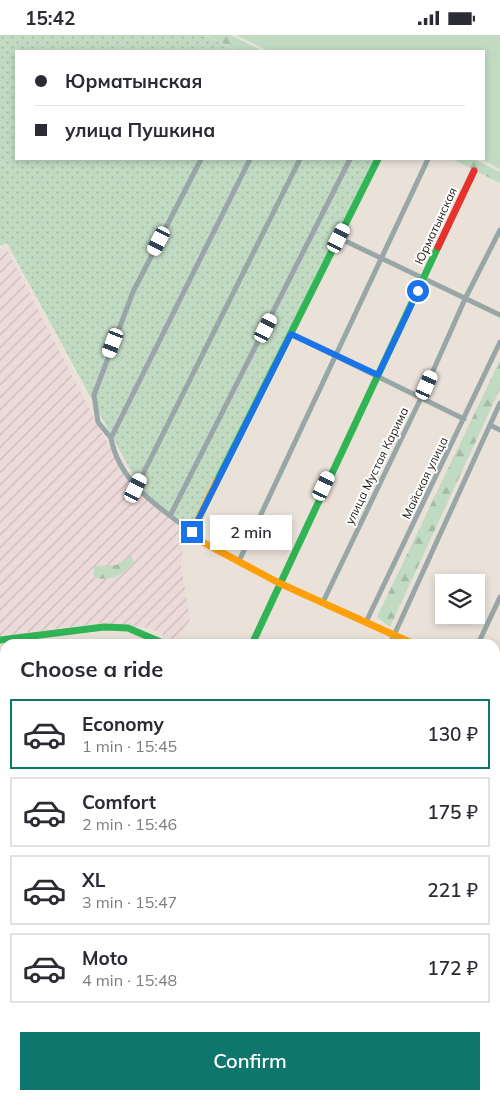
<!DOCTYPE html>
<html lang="en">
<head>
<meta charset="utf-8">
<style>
	body { margin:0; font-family:Mulish,sans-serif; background:#f2f2f3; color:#2b2b33; height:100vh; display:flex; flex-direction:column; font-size:19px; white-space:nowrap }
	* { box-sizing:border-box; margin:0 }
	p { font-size:16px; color:#7c7c81 }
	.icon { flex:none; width:28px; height:28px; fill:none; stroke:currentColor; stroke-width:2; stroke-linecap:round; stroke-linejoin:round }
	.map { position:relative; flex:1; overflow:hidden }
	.panel { position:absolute; left:0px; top:604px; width:500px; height:461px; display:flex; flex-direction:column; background:#fff; border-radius:15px 15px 0 0; box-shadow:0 2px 8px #0003 }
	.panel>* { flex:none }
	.top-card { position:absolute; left:15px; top:15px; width:470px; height:110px; border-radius:0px; box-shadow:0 2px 8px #0003; display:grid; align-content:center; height:110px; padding:0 20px; background:#fff }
	.buttons { position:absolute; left:435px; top:539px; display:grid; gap:10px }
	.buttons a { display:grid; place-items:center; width:50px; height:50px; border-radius:0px; background:#fff; box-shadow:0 2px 8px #0003; font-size:25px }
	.end { position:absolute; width:22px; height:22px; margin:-11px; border:6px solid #1a73e8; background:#fff; box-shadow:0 0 0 2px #fff }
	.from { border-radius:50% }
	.bubble { position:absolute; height:35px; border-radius:0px; background:#fff; box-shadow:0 2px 8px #0003; font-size:16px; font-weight:600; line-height:35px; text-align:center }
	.car { position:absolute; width:15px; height:30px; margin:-15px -8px; border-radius:6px; box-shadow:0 0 4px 1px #0007; background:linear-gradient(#fff 24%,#345 0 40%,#fff 0 76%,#345 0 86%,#fff 0) }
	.top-card b { display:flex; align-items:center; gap:18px; height:48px; font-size:19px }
	.top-card b+b { border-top:1px solid #e1e1e2 }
	.top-card i { width:12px; height:12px; background:#2b2b33 }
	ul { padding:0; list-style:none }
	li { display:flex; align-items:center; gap:15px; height:70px; margin:0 10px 8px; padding:0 10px; border:2px solid #e1e1e2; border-radius:0px }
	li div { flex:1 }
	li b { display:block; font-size:19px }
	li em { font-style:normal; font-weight:600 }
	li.active { border-color:#0f766e }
	li>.icon { width:45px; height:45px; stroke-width:1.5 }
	h2 { padding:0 20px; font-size:22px; line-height:60px }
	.button { display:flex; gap:10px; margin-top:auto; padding:10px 20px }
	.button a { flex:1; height:58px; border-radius:0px; background:#0f766e; color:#fff; font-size:20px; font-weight:600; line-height:58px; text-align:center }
	.status { display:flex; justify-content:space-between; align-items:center; height:35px; padding:0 25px; background:#fff; direction:ltr }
	.status svg { height:14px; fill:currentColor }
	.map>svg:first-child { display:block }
	.industrial { fill:url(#industrial-furrows) }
	.green { fill:#c1dac2 }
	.forest { fill:url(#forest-firs) }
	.garden { fill:url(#garden-dots) }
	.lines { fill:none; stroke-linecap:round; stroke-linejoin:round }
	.river { stroke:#87c0d8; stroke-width:8 }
	.street { stroke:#98a6a7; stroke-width:5 }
	.fast { stroke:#30b455; stroke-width:7 }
	.slow { stroke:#ff9f0a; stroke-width:7 }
	.jam { stroke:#e5322d; stroke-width:7 }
	.route { stroke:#1a73e8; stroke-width:6 }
	.labels { text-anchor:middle; stroke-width:4; stroke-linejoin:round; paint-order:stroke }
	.street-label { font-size:12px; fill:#241f19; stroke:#fff }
</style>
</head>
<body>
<div class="status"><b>15:42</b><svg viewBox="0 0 49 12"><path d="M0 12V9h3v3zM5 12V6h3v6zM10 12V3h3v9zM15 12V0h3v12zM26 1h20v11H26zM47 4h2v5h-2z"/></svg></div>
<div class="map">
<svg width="500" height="1064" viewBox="0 0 500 1064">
	<defs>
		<pattern id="industrial-furrows" width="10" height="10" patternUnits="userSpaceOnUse" patternTransform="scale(1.25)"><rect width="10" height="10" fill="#ecdad9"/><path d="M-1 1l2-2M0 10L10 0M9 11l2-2" fill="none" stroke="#cabbba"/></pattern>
		<pattern id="forest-firs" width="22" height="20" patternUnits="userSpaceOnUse" patternTransform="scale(1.25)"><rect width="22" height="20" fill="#c1dac2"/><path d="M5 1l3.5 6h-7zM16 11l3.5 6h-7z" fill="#a6bba6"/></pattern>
		<pattern id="garden-dots" width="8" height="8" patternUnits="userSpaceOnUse" patternTransform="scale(1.25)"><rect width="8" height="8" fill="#c1dac2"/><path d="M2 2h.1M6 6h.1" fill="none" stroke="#a6bba6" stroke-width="1.8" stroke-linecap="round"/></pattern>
	</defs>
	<rect width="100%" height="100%" fill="#eae2d9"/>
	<!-- industrial -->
	<path class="industrial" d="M5,211L103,400L137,453L184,496L181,530L190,585L176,606L149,593L102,588L0,601V214Z"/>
	<!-- green -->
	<path class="green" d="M236,0H500V134L481,124H484V16H268Z"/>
	<!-- forest -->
	<path class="forest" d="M206,0H231L263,16H238Z
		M452,124H474L500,137V148Z
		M500,325V354L390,592L377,582Z
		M131,521L134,527C121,541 114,546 94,543V531L116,530Z"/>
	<!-- garden -->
	<path class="garden" d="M0,0H205L237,16H16V124H377L194,493L163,473L139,451L7,208L0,211Z
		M0,621H5V682L0,671Z
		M5,878V1025L0,1030V881Z
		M111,1060H241V1064H115Z
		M265,1060H447L446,1064H270Z"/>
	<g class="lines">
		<!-- river -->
		<path class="river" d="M0,803L5,809
			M246,1060L247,1064"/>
		<!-- street -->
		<path class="street" d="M339,203L500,280
			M291,299L464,384
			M490,390L500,395
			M111,403L98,387L94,360L133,257L201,124
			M136,453L300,124
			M170,481L350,124
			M192,497C158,472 119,447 111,403L250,124
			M239,526L428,124
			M323,567L421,363L465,264L500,195
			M366,587L500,307
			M390,609L500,368
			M478,609L500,562
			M495,645L500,648
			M495,724L500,726
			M0,729L5,733
			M495,769L500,774
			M495,875L500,873
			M495,879L500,883
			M495,973L500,978
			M495,1050L500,1054"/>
		<!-- fast -->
		<path class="fast" d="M217,446L378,124
			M0,605L104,592L128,593L165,609
			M252,609L438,212
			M495,746L500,748"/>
		<!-- slow -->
		<path class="slow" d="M217,446L192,497L193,502L279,548L414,609"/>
		<!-- jam -->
		<path class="jam" d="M438,212L474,136"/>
	</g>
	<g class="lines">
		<!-- route -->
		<path class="route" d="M192,497L291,299L378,340L418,256"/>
	</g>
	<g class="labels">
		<!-- street labels -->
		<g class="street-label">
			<text transform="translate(436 191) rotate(-65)" y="4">Юрматынская</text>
			<text transform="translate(377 431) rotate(-64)" y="4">улица Мустая Карима</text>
			<text transform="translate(425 443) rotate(-64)" y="4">Майская улица</text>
		</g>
	</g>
</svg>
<div class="buttons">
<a><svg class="icon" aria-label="layers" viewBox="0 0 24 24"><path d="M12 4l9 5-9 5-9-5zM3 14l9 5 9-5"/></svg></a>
</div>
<i class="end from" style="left:418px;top:256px"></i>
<i class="end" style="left:192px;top:497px"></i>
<div class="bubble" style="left:210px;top:480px;width:82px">2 min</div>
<i class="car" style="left:339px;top:203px;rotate:27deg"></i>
<i class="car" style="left:159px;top:206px;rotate:207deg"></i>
<i class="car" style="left:266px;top:293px;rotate:27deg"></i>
<i class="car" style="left:113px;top:308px;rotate:201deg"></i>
<i class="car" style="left:427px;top:350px;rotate:24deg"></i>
<i class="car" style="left:324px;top:451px;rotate:25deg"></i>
<i class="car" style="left:136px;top:453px;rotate:26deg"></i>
<div class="top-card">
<b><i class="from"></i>Юрматынская</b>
<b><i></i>улица Пушкина</b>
</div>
<section class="panel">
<h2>Choose a ride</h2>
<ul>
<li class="active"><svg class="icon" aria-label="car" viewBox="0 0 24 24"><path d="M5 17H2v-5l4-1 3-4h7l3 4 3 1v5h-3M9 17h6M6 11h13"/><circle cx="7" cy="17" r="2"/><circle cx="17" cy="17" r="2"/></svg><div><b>Economy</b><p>1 min · 15:45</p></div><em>130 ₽</em></li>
<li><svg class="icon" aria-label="car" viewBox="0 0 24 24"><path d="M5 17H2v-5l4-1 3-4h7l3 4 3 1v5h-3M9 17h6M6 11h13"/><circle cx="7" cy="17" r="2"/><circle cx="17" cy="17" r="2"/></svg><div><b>Comfort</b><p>2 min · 15:46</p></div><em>175 ₽</em></li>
<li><svg class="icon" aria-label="car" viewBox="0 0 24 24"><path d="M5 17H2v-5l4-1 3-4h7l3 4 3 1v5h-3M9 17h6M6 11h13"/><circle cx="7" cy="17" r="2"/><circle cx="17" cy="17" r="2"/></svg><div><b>XL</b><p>3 min · 15:47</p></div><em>221 ₽</em></li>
<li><svg class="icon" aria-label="car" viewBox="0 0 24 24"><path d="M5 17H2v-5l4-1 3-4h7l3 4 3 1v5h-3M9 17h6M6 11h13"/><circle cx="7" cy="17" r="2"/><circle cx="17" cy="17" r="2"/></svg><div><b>Moto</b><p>4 min · 15:48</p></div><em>172 ₽</em></li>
</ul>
<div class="button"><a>Confirm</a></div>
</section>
</div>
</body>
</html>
